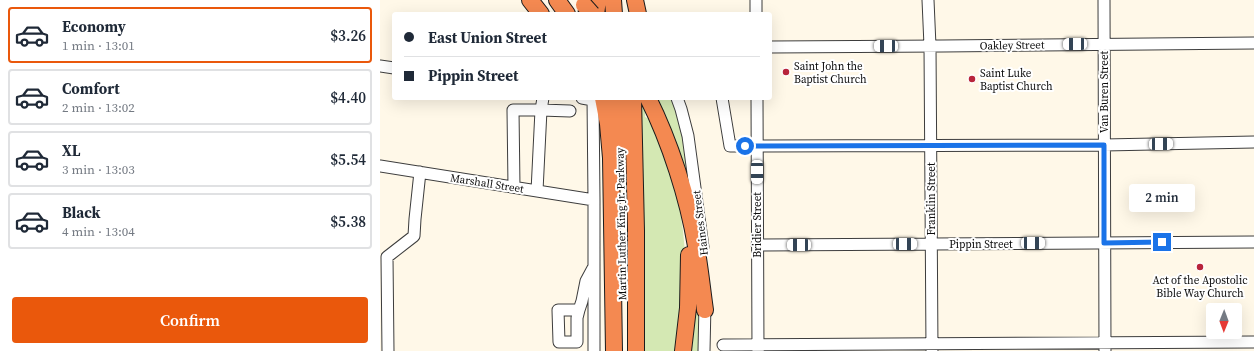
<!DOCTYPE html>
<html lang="en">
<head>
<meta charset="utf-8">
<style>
	body { margin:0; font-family:"Source Serif 4",serif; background:#f2f2f3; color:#1f2937; height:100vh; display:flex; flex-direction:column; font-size:15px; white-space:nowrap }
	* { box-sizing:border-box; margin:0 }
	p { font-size:13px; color:#747a83 }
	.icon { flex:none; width:22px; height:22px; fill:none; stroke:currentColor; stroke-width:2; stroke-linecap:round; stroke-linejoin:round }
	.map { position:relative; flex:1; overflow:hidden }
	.sheet { display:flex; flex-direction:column; background:#fff; width:380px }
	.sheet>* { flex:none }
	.banner { position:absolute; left:12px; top:12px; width:380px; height:88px; border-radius:4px; box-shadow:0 4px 16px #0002; display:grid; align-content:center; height:88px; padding:0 12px; background:#fff }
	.needle { width:26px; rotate:181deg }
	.buttons { position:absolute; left:826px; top:303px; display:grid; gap:8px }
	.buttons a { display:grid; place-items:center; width:36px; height:36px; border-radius:4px; background:#fff; box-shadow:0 4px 16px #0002; font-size:20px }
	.end { position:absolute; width:18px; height:18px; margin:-9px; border:5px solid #1a73e8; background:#fff; box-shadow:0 0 0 2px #fff }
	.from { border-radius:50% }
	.bubble { position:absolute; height:28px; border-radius:4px; background:#fff; box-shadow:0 4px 16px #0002; font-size:13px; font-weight:600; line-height:28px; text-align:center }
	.car { position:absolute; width:12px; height:24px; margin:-12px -6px; border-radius:5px; box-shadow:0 0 3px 1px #0007; background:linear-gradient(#fff 24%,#345 0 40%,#fff 0 76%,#345 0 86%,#fff 0) }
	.banner b { display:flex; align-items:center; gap:14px; height:38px; font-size:15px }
	.banner b+b { border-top:1px solid #e0e1e3 }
	.banner i { width:10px; height:10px; background:#1f2937 }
	ul { padding:7px 0 0; list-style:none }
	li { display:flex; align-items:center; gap:12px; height:56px; margin:0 8px 6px; padding:0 4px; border:2px solid #e0e1e3; border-radius:4px }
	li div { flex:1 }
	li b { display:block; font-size:15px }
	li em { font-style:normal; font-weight:600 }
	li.on { border-color:#ea580c }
	li>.icon { width:36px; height:36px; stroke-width:1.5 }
	.button { display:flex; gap:8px; margin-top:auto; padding:8px 12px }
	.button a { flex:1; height:46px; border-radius:4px; background:#ea580c; color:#fff; font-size:16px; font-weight:600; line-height:46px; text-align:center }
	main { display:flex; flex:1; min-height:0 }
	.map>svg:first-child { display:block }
	.green { fill:#d4e8b3 }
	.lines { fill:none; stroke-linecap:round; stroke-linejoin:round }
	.minor-casing { stroke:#3d3d3d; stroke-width:13 }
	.highway-casing { stroke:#1b1b1b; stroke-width:18 }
	.minor { stroke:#fff; stroke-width:11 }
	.highway { stroke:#f48951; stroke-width:16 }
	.highway-bridge-casing { stroke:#1b1b1b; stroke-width:18; stroke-linecap:butt }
	.highway-bridge { stroke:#f48951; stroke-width:16 }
	.route { stroke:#1a73e8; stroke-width:5 }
	.poi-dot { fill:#b8243b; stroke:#fff; stroke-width:1.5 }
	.labels { text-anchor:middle; stroke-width:4; stroke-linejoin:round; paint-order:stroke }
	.street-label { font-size:11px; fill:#0a0a0a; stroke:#fff }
	.poi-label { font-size:11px; fill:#0a0a0a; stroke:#fff; text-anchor:start }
</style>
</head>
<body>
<main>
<section class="sheet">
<ul>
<li class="on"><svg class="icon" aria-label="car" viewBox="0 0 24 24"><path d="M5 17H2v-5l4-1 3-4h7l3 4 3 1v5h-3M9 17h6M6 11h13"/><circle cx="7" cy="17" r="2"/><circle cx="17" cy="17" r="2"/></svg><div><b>Economy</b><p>1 min · 13:01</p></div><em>$3.26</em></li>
<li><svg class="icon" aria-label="car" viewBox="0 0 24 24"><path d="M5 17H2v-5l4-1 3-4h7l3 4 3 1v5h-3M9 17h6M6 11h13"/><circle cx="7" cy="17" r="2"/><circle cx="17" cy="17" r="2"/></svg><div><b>Comfort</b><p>2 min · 13:02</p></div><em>$4.40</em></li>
<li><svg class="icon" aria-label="car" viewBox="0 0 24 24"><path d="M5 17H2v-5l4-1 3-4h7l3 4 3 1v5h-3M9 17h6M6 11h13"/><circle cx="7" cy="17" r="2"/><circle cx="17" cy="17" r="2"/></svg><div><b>XL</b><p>3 min · 13:03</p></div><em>$5.54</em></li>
<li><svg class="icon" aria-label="car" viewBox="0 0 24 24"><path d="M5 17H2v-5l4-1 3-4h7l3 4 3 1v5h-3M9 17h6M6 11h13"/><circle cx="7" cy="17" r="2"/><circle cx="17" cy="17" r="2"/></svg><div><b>Black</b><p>4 min · 13:04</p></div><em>$5.38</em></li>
</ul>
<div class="button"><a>Confirm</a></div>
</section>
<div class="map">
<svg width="874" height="351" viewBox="0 0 874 351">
	<rect width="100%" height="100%" fill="#fff8e8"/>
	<!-- green -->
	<path class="green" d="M260,98L265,102V117L273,121L298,198L303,231L305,252L299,351H263Z
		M278,98H295L298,107L311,187L276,99Z
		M317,299L321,351H311L312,346Z"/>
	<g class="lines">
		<defs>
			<path id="minor" d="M376,0V14
				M548,0L550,46L552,350
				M724,0L725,351
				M390,47L562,46L874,43
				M0,66L14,68
				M163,98L161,110L190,111
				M202,98L213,100
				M213,98L214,200V351
				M297,98L301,109L308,136L323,247
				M342,98L350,146L724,145L874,142
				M377,98L378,351
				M0,166L214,200
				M134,187L133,110H161L157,191
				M377,245L874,242
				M199,310H178L179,342H197V318L199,310L202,301L206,281L213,268
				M343,345L874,342
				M8,351L7,257L34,236L35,219L40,172
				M324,351L325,304"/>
			<path id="highway" d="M150,0L161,14
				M177,0L187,14
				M233,0L234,14
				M255,0L258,14
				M216,14L218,0
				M223,98L228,124L231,158L234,351
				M239,98L240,150
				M253,98L256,231V351
				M268,98C290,142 308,198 316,246C320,268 322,289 325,310
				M303,351L308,308L309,255"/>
		</defs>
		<!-- minor casing -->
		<use href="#minor" class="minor-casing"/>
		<!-- highway casing -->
		<use href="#highway" class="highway-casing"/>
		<!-- minor -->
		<use href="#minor" class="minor"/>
		<!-- highway -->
		<use href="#highway" class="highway"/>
		<defs>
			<path id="highway-bridge" d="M204,5L212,14"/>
		</defs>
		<!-- highway-bridge casing -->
		<use href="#highway-bridge" class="highway-bridge-casing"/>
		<!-- highway-bridge -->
		<use href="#highway-bridge" class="highway-bridge"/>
	</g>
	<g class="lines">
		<!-- route -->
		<path class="route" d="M365,146L724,145V243L782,242"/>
	</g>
	<!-- markers -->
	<g class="poi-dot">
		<circle cx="406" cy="72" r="4"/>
		<circle cx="592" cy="79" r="4"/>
		<circle cx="820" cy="267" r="4"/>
	</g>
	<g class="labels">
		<!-- street labels -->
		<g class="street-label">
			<text transform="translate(632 45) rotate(-1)" y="4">Oakley Street</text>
			<text transform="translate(724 92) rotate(-90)" y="4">Van Buren Street</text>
			<text transform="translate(107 183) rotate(9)" y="4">Marshall Street</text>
			<text transform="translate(551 199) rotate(-90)" y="4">Franklin Street</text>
			<text transform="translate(320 223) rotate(-97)" y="4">Haines Street</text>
			<text transform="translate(241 224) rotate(-91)" y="4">Martin Luther King Jr. Parkway</text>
			<text transform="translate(377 225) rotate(-90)" y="4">Bridier Street</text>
			<text x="601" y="248">Pippin Street</text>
		</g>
		<!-- poi labels -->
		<g class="poi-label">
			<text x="414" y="70">Saint John the<tspan x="414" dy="13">Baptist Church</tspan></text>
			<text x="600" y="77">Saint Luke<tspan x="600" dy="13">Baptist Church</tspan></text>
			<text x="820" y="284" text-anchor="middle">Act of the Apostolic<tspan x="820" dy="13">Bible Way Church</tspan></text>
		</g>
	</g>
</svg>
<div class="buttons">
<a><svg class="needle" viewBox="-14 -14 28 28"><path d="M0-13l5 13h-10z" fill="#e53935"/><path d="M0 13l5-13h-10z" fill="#747a83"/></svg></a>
</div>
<i class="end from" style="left:365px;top:146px"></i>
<i class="end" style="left:782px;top:242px"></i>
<div class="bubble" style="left:749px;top:184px;width:66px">2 min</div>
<i class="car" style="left:695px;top:44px;rotate:269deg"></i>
<i class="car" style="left:506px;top:46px;rotate:270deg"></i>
<i class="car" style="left:781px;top:144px;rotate:89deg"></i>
<i class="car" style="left:377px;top:172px;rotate:180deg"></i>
<i class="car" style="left:653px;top:243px;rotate:90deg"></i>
<i class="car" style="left:525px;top:244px;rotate:90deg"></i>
<i class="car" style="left:419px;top:245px;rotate:270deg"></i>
<div class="banner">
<b><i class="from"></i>East Union Street</b>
<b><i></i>Pippin Street</b>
</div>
</div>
</main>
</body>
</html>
